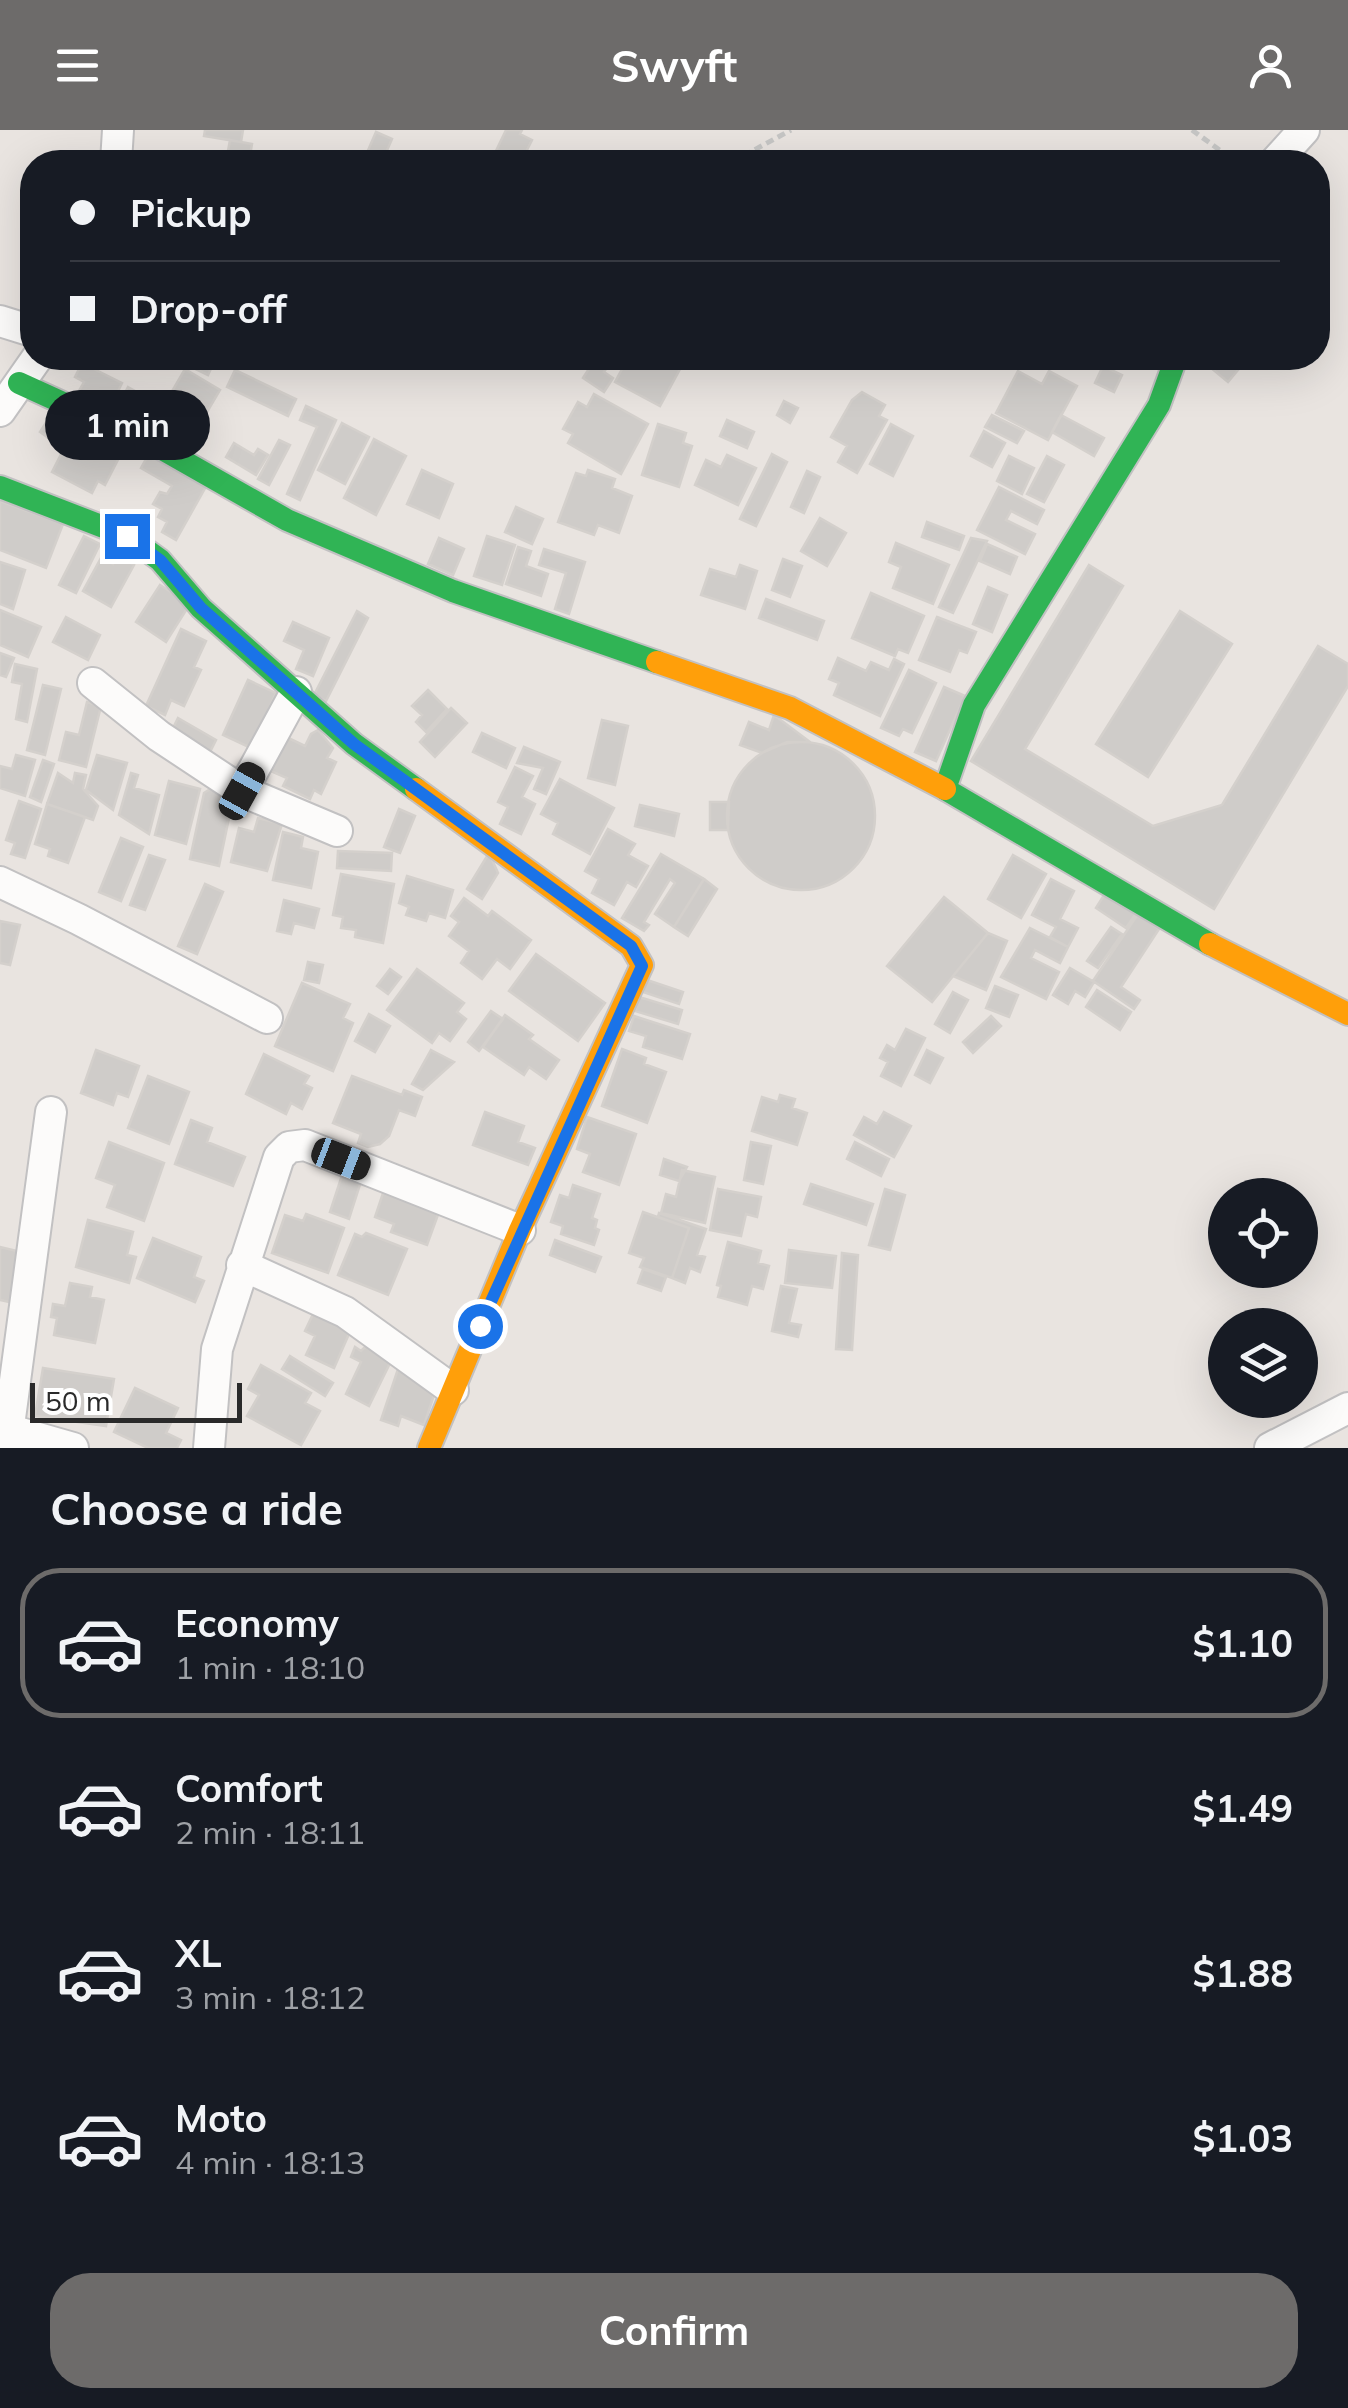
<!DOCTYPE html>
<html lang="en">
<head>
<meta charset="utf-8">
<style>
	body { margin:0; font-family:Mulish,sans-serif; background:#20242c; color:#f1f3f6; height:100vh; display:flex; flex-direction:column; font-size:38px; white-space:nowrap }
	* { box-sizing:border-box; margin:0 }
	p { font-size:32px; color:#9ea1a6 }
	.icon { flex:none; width:55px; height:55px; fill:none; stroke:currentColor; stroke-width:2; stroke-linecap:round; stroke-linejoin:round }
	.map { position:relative; height:1318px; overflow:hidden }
	.side { display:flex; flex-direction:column; background:#171b24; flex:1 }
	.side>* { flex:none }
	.hud { position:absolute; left:20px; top:20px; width:1310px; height:220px; border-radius:40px; box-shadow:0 10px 40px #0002; display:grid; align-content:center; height:220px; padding:0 50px; background:#171b24 }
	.fabs { position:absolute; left:1208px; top:1048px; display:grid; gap:20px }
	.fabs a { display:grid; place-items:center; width:110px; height:110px; border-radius:50%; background:#171b24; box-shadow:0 10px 40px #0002; font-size:50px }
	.scale { position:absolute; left:30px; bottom:25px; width:212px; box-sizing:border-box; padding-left:10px; border:5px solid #2a2a2a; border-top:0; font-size:28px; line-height:35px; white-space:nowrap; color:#2a2a2a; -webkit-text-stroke:8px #fff; paint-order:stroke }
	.end { position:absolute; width:45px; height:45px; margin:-22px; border:12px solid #1a73e8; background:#fff; box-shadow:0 0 0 5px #fff }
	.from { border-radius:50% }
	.bubble { position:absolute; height:70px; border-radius:35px; background:#171b24; box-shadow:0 10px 40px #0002; font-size:32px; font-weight:700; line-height:70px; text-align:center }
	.car { position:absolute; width:30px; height:60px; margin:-30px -15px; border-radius:12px; box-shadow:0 0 8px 2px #0007; background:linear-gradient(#222 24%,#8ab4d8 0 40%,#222 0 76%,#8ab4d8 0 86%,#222 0) }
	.hud b { display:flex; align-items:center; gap:35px; height:95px; font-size:38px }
	.hud b+b { border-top:2px solid #363941 }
	.hud i { width:25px; height:25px; background:#f1f3f6 }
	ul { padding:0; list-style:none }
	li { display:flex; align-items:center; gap:30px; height:150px; margin:0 20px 15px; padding:0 30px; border:5px solid transparent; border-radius:40px }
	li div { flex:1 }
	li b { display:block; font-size:38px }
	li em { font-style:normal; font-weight:700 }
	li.selected { border-color:#6d6b6a }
	li>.icon { width:90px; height:90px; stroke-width:1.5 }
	h2 { padding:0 50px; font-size:45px; line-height:120px }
	.cta { display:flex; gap:20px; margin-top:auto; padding:20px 50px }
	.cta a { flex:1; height:115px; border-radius:40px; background:#6d6b6a; color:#fff; font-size:40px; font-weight:700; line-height:115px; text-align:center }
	header { display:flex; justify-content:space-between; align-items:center; height:130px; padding:0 50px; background:#6d6b6a; color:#fff; font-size:45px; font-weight:700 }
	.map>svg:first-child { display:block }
	.building { fill:#cfccc9; stroke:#d4d0cc; stroke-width:2.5 }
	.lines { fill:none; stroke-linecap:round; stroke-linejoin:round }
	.street-casing { stroke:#c2c1c2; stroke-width:34 }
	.fast-casing { stroke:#c2c1c2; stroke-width:26 }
	.slow-casing { stroke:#c2c1c2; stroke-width:26 }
	.path { stroke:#c6c6c5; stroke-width:5; stroke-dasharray:8 5; stroke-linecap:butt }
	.street { stroke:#fcfbfa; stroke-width:30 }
	.fast { stroke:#30b455; stroke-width:22 }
	.slow { stroke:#ff9f0a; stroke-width:22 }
	.route { stroke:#1a73e8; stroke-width:12 }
</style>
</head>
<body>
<header><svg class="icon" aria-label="menu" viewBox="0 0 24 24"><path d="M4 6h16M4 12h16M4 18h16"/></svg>Swyft<svg class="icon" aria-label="person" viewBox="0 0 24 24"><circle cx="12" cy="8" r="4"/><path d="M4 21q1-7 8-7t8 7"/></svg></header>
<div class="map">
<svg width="1348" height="1318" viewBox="0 0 1348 1318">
	<rect width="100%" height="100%" fill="#e9e4e0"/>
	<!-- building -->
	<path class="building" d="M205,0H243L241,12L204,6Z
		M506,0H522L520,4L532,10L521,32L495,23Z
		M376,2L392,9L382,32H363Z
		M230,10L252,14L249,32H226Z
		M188,228L214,232L208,245L185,234Z
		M596,228L611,231L604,242L613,248L604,262L583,248Z
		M628,228H686L660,276L615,252Z
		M1199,228H1248L1228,252Z
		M82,233L122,253L108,282L76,266L84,252L75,247Z
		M1103,236L1122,245L1114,262L1095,253Z
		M185,239L220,260L197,299L185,292L180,301L157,287Z
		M235,240L296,269L288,286L227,257Z
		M1018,241L1042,254L1049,241L1077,256L1048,310L996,283Z
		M128,257L160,275L146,301L114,284Z
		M862,262L885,275L879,286L887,290L857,343L838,332L847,316L831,307L852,270Z
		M594,264L648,294L621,344L568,313L573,304L563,299L578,272L587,277Z
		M784,271L798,278L790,293L777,285Z
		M306,276L336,290L300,370L287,364L317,297L300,290Z
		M56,277L74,289L57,314L40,302Z
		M992,285L1024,301L1017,313L985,297Z
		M1061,285L1104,308L1094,326L1052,302Z
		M727,290L754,302L747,318L720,306Z
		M78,291L125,316L105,355L98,351L92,363L52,342Z
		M342,293L369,307L345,354L318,340Z
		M658,294L686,303L683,313L692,316L679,357L642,345Z
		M891,294L913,306L893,346L870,334Z
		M984,301L1005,313L992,337L971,326Z
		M374,309L406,326L376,385L344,368Z
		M279,310L290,315L269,355L258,349Z
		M234,313L254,325L258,319L268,325L256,345L226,327Z
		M151,320L208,353L176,410L162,402L167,392L158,387L162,379L153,374L160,362L167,364L172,356L141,338Z
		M772,324L787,332L756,396L740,389Z
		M727,325L756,338L738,375L695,355L706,330L721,337Z
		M1009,326L1034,338L1022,364L997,351Z
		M1047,326L1064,335L1044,372L1027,364Z
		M422,340L453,354L439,388L407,374Z
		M588,340L615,349L612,358L632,366L619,403L598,395L594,405L558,392L576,343L586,346Z
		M807,341L820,347L804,383L791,377Z
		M999,357L1044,380L1037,394L1011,381L1006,390L1035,404L1025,424L977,400Z
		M0,371L63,394L46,438L0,420Z
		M516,377L543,389L532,414L505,402Z
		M820,388L846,403L827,436L801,421Z
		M927,392L964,406L959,420L922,407Z
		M84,406L100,414L76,463L59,455Z
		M487,406L515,415L502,455L474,446Z
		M439,408L464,419L453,445L428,434Z
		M971,408L987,411L953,483L939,477Z
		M896,413L949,435L933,474L893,458L901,437L889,432Z
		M987,414L1017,427L1010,444L980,431Z
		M518,417L531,421L526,436L548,444L541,466L506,454Z
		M544,419L585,432L569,484L555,479L566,443L539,435Z
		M118,426L134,435L111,477L83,461L101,428L113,434Z
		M783,429L802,436L790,467L772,460Z
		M0,432L25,440L13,479L0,474Z
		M740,435L757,441L745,479L701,465L710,439L736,447Z
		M1089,435L1123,456L1025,619L1153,696L1222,675L1318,516L1348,534V556L1214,779L971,631Z
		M160,455L190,474L166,512L136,492Z
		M988,457L1007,465L992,502L973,494Z
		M871,463L924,486L908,523L898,519L895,526L852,508Z
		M766,469L824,491L817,510L759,488Z
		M0,480L41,497L28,527L0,515Z
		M357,481L368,488L326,571L314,565Z
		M1180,481L1232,514L1148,647L1096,614Z
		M66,487L100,505L88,530L53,512Z
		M937,487L976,502L967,523L959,520L950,542L919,530Z
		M293,492L329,508L313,546L296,539L304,520L284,511Z
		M181,499L206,511L194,537L201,540L184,576L171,570L165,585L146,576Z
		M0,523L14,528L6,547L0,545Z
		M838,528L866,541L871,532L889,540L894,529L904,534L880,586L834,565L839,553L829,549Z
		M15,534L37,539L27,592L16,589L22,554L12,552Z
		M909,540L936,553L912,603L903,599L899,606L881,598Z
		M248,550L276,563L251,618L223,605Z
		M43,555L61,559L45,625L27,620Z
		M944,557L965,566L936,631L915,622Z
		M428,560L447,579L426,602L416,592L422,585L412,576Z
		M87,572L101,576L86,637L59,630L66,602L79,605Z
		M451,578L467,593L435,627L420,612Z
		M774,585L810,612H787L762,623L740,615L749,592L769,600Z
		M178,588L216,610L209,624L171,602Z
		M602,590L628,596L615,655L588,648Z
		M318,600L333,618L327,628L336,632L321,664L314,660L310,669L283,656L287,648L264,638L280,604L305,616L311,604Z
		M482,603L515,618L506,638L473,622Z
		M727 686a74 74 0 1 1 148 0a74 74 0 1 1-148 0Z
		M524,617L560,632L546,664L534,659L543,638L517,633Z
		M16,625L35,630L25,666L0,658V636L12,639Z
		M97,625L127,633L113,680L86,660Z
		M43,630L54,634L41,672L30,667Z
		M515,637L533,646L522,667L535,674L521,704L500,694L508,677L498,672Z
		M58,643L73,653L75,643L86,645L83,659L98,676L93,690L47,674Z
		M131,643L138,645L134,658L159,665L149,704L119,685Z
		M560,649L614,678L590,724L553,704L558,693L541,684Z
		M169,651L200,659L186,714L155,705Z
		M212,658L224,663L220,680L230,683L219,736L190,729L204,663Z
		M19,671L41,679L25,728L11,724L15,713L6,710Z
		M710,672H729L728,700H710Z
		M47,674L85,687L68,733L48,726L50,719L35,714Z
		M640,675L679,684L674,706L635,696Z
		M399,679L415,686L400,723L384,717Z
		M258,688L282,694L267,741L231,732L239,698L254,702Z
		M608,699L635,714L628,725L648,736L636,757L627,752L614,775L592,763L599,749L585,741Z
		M283,702L303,707L301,718L318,722L311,758L273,750Z
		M121,708L143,717L121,771L99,762Z
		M338,721L392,723L391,741L337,738Z
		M489,723L498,743L482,769L467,759Z
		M661,724L704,749L674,797L655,784L675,753L670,749L644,792L649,795L644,801L622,788Z
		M149,725L165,730L145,780L130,775Z
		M1013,725L1046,744L1021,788L988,769Z
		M341,744L394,754L383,813L355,807L356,800L341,798L343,787L333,785Z
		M407,746L453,760L445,788L429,783L426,791L406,785L409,777L399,773Z
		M704,749L717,759L688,806L674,797Z
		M1051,749L1074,761L1060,789L1078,798L1068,817L1050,807L1056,797L1032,785Z
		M205,754L223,762L197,824L178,816Z
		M1106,762L1137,782L1126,798L1096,778Z
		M944,767L988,803L932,872L887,836Z
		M464,768L488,786L492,781L531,810L510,839L497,829L482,849L461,833L469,821L449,806L459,792L451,786Z
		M284,770L319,779L314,798L294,793L291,804L277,801Z
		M1138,784L1159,799L1121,857L1140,870L1134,879L1093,851Z
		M0,791L20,795L10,835L0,833Z
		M1111,797L1122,804L1098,838L1087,831Z
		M1030,798L1068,817L1060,833L1035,820L1031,828L1059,842L1046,869L1001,847Z
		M988,803L1007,811L986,860L953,846Z
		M536,824L605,873L578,911L509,861Z
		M308,832L323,835L319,853L304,850Z
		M1070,838L1094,852L1085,867L1075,861L1068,874L1053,865Z
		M390,839L401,847L388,864L377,856Z
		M417,839L464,873L457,882L466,889L450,911L439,903L432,913L387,880Z
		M647,850L683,862L679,874L643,862Z
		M302,853L350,874L343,888L353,893L333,941L275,916Z
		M995,856L1018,865L1009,887L986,878Z
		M1097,860L1131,882L1120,900L1086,877Z
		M953,862L968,870L950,903L935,894Z
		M639,867L682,880L678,894L635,881Z
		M491,881L503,889L479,921L468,912Z
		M369,884L390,896L375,922L355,911Z
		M505,885L533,905L529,909L559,930L546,949L529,937L524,945L483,917Z
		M634,886L690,904L682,929L643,917L646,906L629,901Z
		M991,886L1001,896L973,923L963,912Z
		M906,899L925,908L901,956L881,946L888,932L880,928L887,915L895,920Z
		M622,919L646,928L644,934L666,942L647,993L602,976Z
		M96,920L139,936L128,967L117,963L113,975L81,963Z
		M431,920L454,932L423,960L412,954Z
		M927,920L943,928L930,953L915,945Z
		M264,924L309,946L304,954L312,958L302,979L291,973L286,984L246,964Z
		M148,946L189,962L169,1014L128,998Z
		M352,946L402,965L404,960L422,967L415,986L399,980L389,1006L380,1014L368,1017L358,1013L361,1004L333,993Z
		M780,965L795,969L792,978L807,983L797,1015L752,1001L762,967L778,972Z
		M485,982L524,996L518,1012L535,1018L528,1035L473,1015Z
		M884,982L911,996L894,1027L854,1005L864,987L877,994Z
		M587,987L636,1004L619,1055L583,1042L590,1024L577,1019Z
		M191,990L212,998L207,1012L245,1027L233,1056L175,1034Z
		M109,1012L164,1033L144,1091L107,1077L115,1055L96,1048Z
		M751,1012L771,1016L763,1054L744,1050Z
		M855,1012L889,1029L881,1046L847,1029Z
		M664,1029L687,1037L679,1051L660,1045Z
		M344,1039L363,1045L349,1089L330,1082Z
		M682,1040L715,1047L705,1093L661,1083L666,1064L676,1067Z
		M811,1054L873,1074L866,1095L804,1074Z
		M573,1055L600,1064L592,1088L597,1090L595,1098L599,1100L594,1115L561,1104L563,1096L551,1092L560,1065L569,1068Z
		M718,1059L761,1067L757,1087L746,1084L741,1106L710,1100Z
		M885,1059L905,1065L890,1120L869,1115Z
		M383,1063L439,1082L427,1115L391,1102L394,1094L375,1087Z
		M643,1082L689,1098L672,1148L640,1137L644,1128L629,1123Z
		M659,1083L706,1099L697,1125L705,1127L700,1142L690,1138L685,1153L672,1148L689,1098L658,1087Z
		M306,1084L344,1098L328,1143L272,1123L285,1085L303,1091Z
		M88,1090L133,1102L127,1125L136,1127L129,1153L76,1137Z
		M366,1103L407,1119L388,1165L338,1145L355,1104L362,1107Z
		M153,1108L201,1127L194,1147L204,1151L195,1172L137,1148Z
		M555,1110L601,1127L595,1142L550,1125Z
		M728,1112L761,1121L758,1133L769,1136L763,1159L752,1156L747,1175L718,1167L721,1156L717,1155Z
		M0,1117L25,1123L14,1173L0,1170Z
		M789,1120L836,1126L832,1158L785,1153Z
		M842,1123L858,1125L852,1220L836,1219Z
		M643,1139L666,1147L661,1161L638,1153Z
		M70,1153L92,1157L90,1167L104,1170L95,1213L54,1205L57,1188L51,1187L53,1174L65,1176Z
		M781,1156L797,1159L789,1193L801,1195L798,1207L772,1201Z
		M315,1180L352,1197L334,1238L306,1225L315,1206L305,1201Z
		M366,1216L392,1229L369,1276L346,1264L361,1232L351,1227L355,1217L361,1221Z
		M290,1226L333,1253L325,1266L282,1239Z
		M400,1233L436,1259L424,1295L401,1286L398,1296L381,1290Z
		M261,1235L311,1263L305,1273L320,1281L301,1315L247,1286L259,1265L248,1259Z
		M43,1238L114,1249L106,1296L35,1286Z
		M135,1258L178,1278L166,1303L181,1310L177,1318H148L114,1302Z"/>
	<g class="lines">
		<defs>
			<path id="street" d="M116,32L118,0
				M1275,32L1304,0
				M0,191L32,201
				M0,281L37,228
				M93,553L159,606L242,661L337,701
				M242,661L296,562
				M0,752L78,789L267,888
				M242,1135L345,1182L453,1260
				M10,1300L73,1318
				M6,1318L51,982
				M209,1318L217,1219L279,1027L289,1017L305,1015L520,1100
				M1270,1318L1348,1278"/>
			<path id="fast" d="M1176,228L1159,275L974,575L945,659L1210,814
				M19,253L155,315L287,390L453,461L657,532
				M0,357L127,406L160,430L201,478L354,614L416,659"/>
			<path id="slow" d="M657,532L790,578L945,659
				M416,659L631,816L642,835L520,1100L429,1318
				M1210,814L1348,884"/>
		</defs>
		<!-- street casing -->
		<use href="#street" class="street-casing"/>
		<!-- fast casing -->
		<use href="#fast" class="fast-casing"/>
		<!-- slow casing -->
		<use href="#slow" class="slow-casing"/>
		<!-- path -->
		<path class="path" d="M1192,0L1236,32
			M732,32L791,0"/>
		<!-- street -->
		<use href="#street" class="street"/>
		<!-- fast -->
		<use href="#fast" class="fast"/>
		<!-- slow -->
		<use href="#slow" class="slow"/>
	</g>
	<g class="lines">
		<!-- route -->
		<path class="route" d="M127,406L160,430L201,478L354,614L631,816L642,836L480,1196"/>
	</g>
</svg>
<div class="fabs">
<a><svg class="icon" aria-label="locate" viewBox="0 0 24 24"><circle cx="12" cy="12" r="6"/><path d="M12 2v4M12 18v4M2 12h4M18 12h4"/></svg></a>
<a><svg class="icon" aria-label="layers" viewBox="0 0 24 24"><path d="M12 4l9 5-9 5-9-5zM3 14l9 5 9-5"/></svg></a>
</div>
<div class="scale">50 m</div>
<i class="end from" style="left:480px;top:1196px"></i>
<i class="end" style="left:127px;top:406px"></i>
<div class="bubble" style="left:45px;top:260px;width:165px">1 min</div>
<i class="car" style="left:242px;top:661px;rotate:29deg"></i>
<i class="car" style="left:341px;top:1029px;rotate:111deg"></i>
<div class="hud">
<b><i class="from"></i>Pickup</b>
<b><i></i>Drop-off</b>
</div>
</div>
<section class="side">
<h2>Choose a ride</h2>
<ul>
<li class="selected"><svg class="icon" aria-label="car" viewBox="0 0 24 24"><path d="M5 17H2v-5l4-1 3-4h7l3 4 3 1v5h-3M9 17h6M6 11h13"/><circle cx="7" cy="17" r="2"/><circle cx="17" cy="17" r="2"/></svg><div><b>Economy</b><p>1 min · 18:10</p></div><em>$1.10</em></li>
<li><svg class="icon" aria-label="car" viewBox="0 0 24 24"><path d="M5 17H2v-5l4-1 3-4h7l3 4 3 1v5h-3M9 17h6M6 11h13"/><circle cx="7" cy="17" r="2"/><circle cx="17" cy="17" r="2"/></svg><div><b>Comfort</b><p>2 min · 18:11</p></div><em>$1.49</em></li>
<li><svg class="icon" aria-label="car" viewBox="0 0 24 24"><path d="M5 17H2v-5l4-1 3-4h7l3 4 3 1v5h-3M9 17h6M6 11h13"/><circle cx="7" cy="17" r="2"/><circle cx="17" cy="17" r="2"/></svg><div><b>XL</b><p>3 min · 18:12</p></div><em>$1.88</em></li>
<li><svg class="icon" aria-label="car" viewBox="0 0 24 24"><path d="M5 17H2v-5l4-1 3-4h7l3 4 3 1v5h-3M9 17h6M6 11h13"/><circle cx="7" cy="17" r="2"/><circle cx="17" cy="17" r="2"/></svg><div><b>Moto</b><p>4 min · 18:13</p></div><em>$1.03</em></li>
</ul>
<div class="cta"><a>Confirm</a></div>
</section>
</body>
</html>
